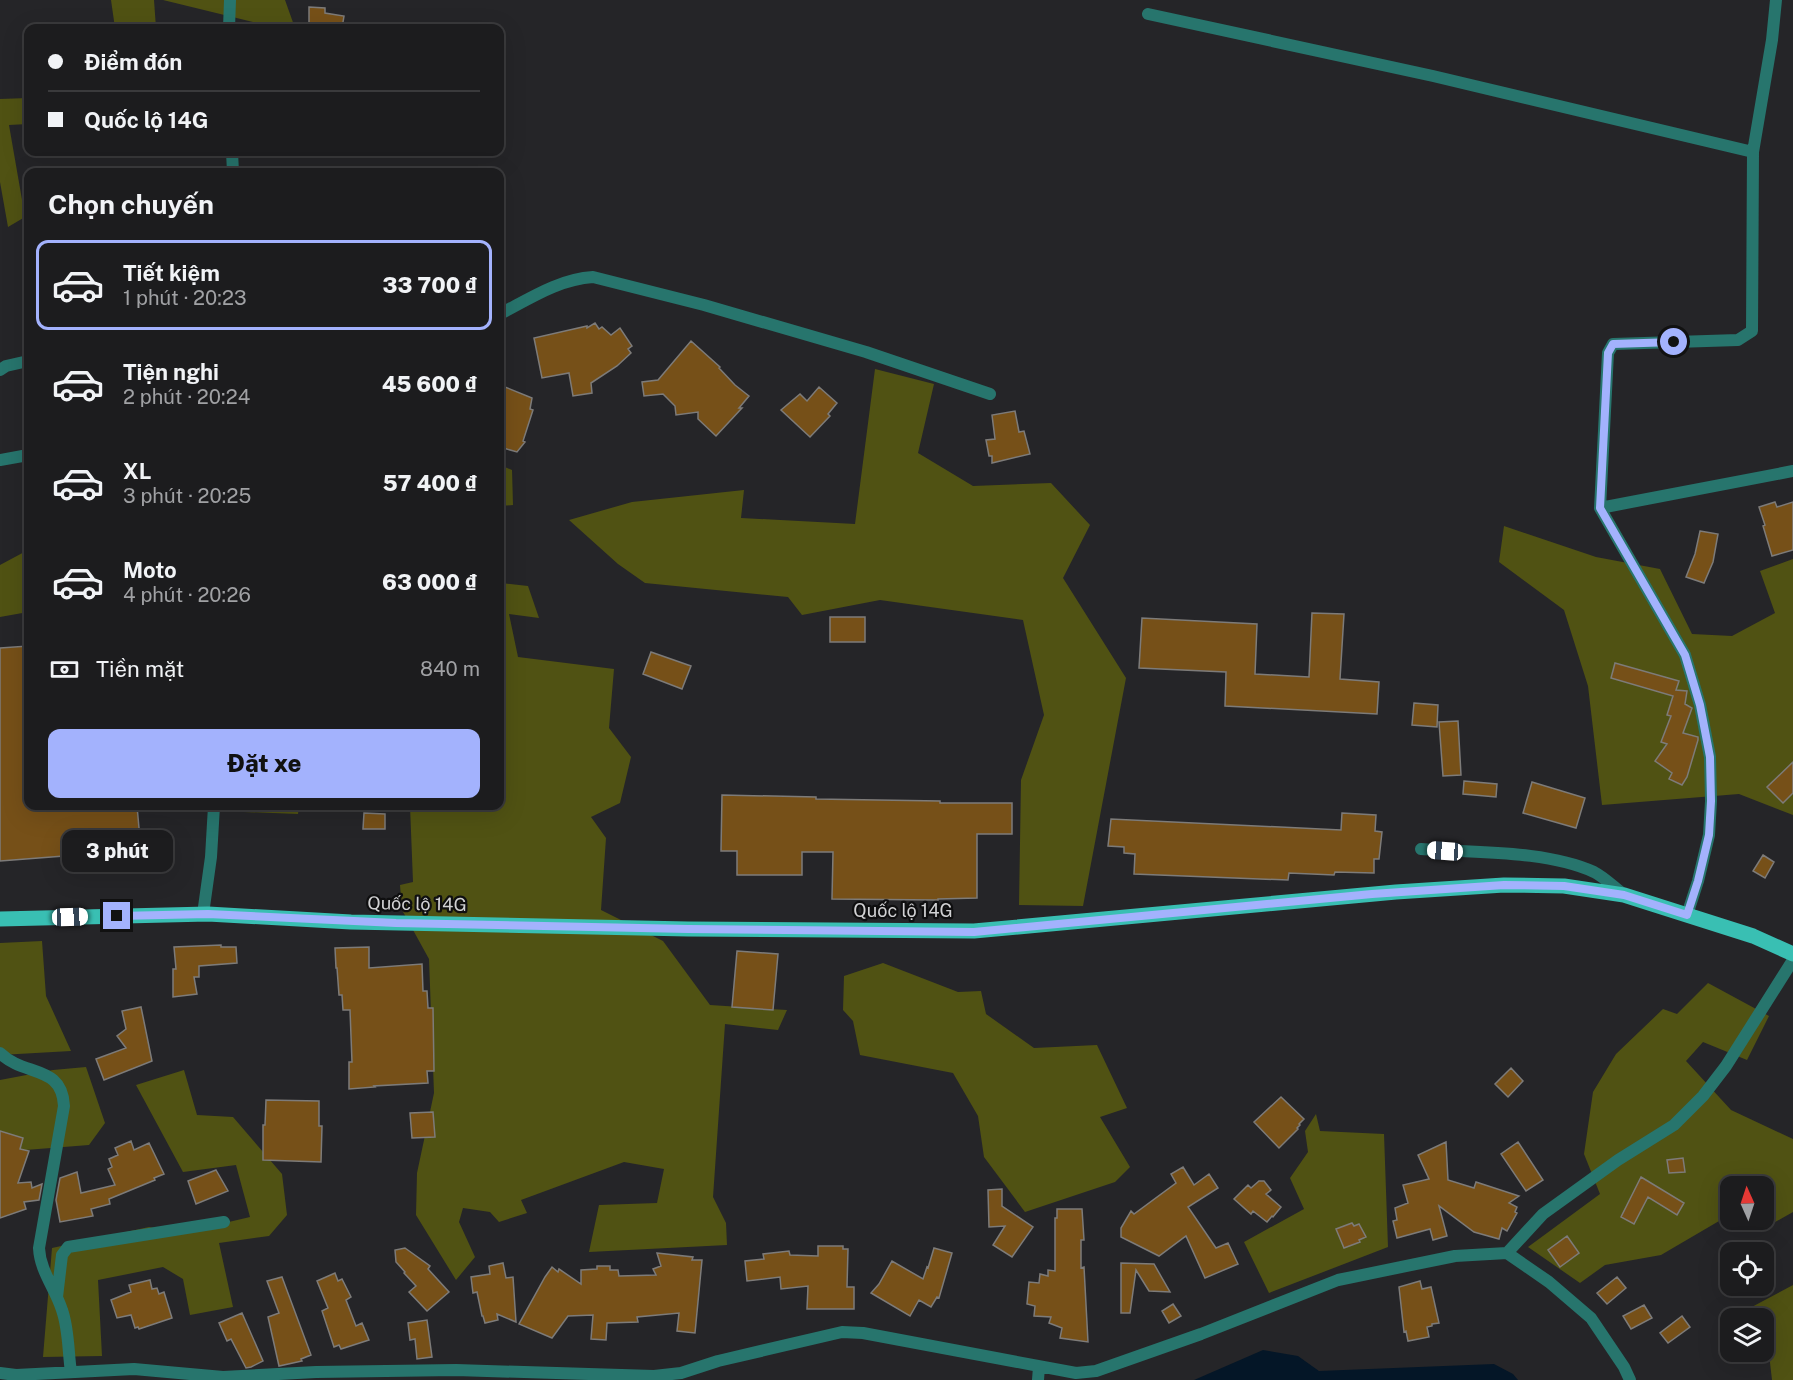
<!DOCTYPE html>
<html lang="vi">
<head>
<meta charset="utf-8">
<style>
	body { margin:0; font-family:"Public Sans",sans-serif; background:#252527; color:#f1f3f6; height:100vh; display:flex; flex-direction:column; font-size:22px; white-space:nowrap }
	* { box-sizing:border-box; margin:0 }
	p { font-size:20px; color:#a0a1a4 }
	.icon { flex:none; width:33px; height:33px; fill:none; stroke:currentColor; stroke-width:2; stroke-linecap:round; stroke-linejoin:round }
	.map { position:relative; flex:1; overflow:hidden }
	.drawer { position:absolute; left:24px; top:168px; width:480px; height:642px; display:flex; flex-direction:column; background:#1c1c1e; border-radius:12px; box-shadow:0 6px 24px #0002,0 0 0 2px #3a3a3c }
	.drawer>* { flex:none }
	.guide { position:absolute; left:24px; top:24px; width:480px; height:132px; border-radius:12px; box-shadow:0 6px 24px #0002,0 0 0 2px #3a3a3c; display:grid; align-content:center; height:132px; padding:0 24px; background:#1c1c1e }
	.needle { width:39px; rotate:357deg }
	.controls { position:absolute; left:1720px; top:1176px; display:grid; gap:12px }
	.controls a { display:grid; place-items:center; width:54px; height:54px; border-radius:12px; background:#1c1c1e; box-shadow:0 6px 24px #0002,0 0 0 2px #3a3a3c; font-size:30px }
	.end { position:absolute; width:27px; height:27px; margin:-14px; border:8px solid #a3b2fd; background:#111; box-shadow:0 0 0 3px #111 }
	.from { border-radius:50% }
	.bubble { position:absolute; height:42px; border-radius:12px; background:#1c1c1e; box-shadow:0 6px 24px #0002,0 0 0 2px #3a3a3c; font-size:20px; font-weight:800; line-height:42px; text-align:center }
	.car { position:absolute; width:18px; height:36px; margin:-18px -9px; border-radius:8px; box-shadow:0 0 4px 2px #0007; background:linear-gradient(#fff 24%,#345 0 40%,#fff 0 76%,#345 0 86%,#fff 0) }
	.guide b { display:flex; align-items:center; gap:21px; height:57px; font-size:22px }
	.guide b+b { border-top:2px solid #3a3a3c }
	.guide i { width:15px; height:15px; background:#f1f3f6 }
	ul { padding:0; list-style:none }
	li { display:flex; align-items:center; gap:18px; height:90px; margin:0 12px 9px; padding:0 12px; border:3px solid transparent; border-radius:12px }
	li div { flex:1 }
	li b { display:block; font-size:22px }
	li em { font-style:normal; font-weight:800 }
	li.active { border-color:#a3b2fd }
	li>.icon { width:54px; height:54px; stroke-width:1.5 }
	h2 { padding:0 24px; font-size:27px; line-height:72px }
	.pay { display:flex; align-items:center; gap:15px; height:66px; padding:0 24px; font-size:22px }
	.pay p { margin-inline-start:auto }
	.action { display:flex; gap:12px; margin-top:auto; padding:12px 24px }
	.action a { flex:1; height:69px; border-radius:12px; background:#a3b2fd; color:#111; font-size:24px; font-weight:800; line-height:69px; text-align:center }
	.map>svg:first-child { display:block }
	.green { fill:#505213 }
	.water { fill:#041627 }
	.building { fill:#765018; stroke:#7d7b79; stroke-width:1.5 }
	.lines { fill:none; stroke-linecap:round; stroke-linejoin:round }
	.street { stroke:#27756d; stroke-width:12 }
	.primary { stroke:#39bfb3; stroke-width:15 }
	.route { stroke:#a3b2fd; stroke-width:8 }
	.labels { text-anchor:middle; stroke-width:4.5; stroke-linejoin:round; paint-order:stroke }
	.street-label { font-size:18px; fill:#d1d1d3; stroke:#0f0f10 }
</style>
</head>
<body>
<div class="map">
<svg width="1793" height="1380" viewBox="0 0 1793 1380">
	<rect width="100%" height="100%" fill="#252528"/>
	<!-- green -->
	<path class="green" d="M111,0H154L156,28H115Z
		M163,0H285L295,28H264L261,24Z
		M28,98V124L9,125L25,217L8,227L0,182V99Z
		M875,369L934,384L918,453L973,486L1051,483L1090,525L1063,578L1126,678L1083,906L1019,905L1021,780L1044,715L1023,620L880,600L802,615L788,597L645,583L618,564L569,520L632,502L744,490L741,518L855,524Z
		M500,465L512,470L513,505L500,506Z
		M1504,526L1596,557L1660,569L1692,634L1732,636L1775,613L1760,571L1793,559V815L1739,794L1602,805L1588,686L1564,610L1499,562Z
		M28,550V612L0,617V565Z
		M500,583L528,586L539,618L509,614L518,657L614,669L609,728L631,757L620,803L591,817L606,838L601,910L663,941L710,1005L787,1010L778,1030L725,1024L713,1197L726,1223L727,1245L589,1252L599,1205L657,1203L664,1169L624,1162L521,1200L527,1213L499,1222L490,1212L463,1208L459,1222L475,1257L456,1280L416,1215L417,1173L434,1093L429,959L402,910L400,885L413,882L410,806H500Z
		M218,806H299L298,814L218,811Z
		M42,941L46,996L71,1051L0,1055V943Z
		M883,963L958,992L981,991L986,1014L1034,1048L1097,1045L1127,1108L1100,1117L1130,1167L1115,1182L1025,1212L984,1157L978,1116L953,1073L860,1055L853,1021L843,1010L844,976Z
		M1708,983L1769,1016L1747,1060L1703,1042L1686,1061L1731,1110L1793,1139V1212L1761,1230L1756,1220H1764V1186H1731V1214L1661,1255L1605,1265L1580,1283L1528,1247L1600,1194L1584,1154L1593,1092L1616,1054L1663,1009L1677,1014Z
		M86,1067L105,1123L89,1145L0,1152V1080L53,1070Z
		M184,1070L197,1115L233,1117L282,1174L287,1215L269,1236L219,1243L233,1307L190,1315L183,1279L163,1267L98,1280L102,1356L43,1357L52,1248L149,1227L182,1233L250,1217L236,1165L183,1172L136,1085Z
		M1316,1114L1320,1131L1384,1134L1388,1247L1269,1293L1244,1242L1304,1209L1290,1178L1308,1152L1305,1131Z
		M1793,1285V1380H1772L1769,1354L1764,1351V1318H1731Z"/>
	<!-- water -->
	<path class="water" d="M1263,1350L1298,1356L1319,1371L1494,1364L1513,1374L1518,1380H1194Z"/>
	<!-- building -->
	<path class="building" d="M309,7L325,8V13L344,16L342,28H309Z
		M595,323L599,329L602,327L611,335L620,328L632,346L628,349L631,353L617,366L591,383L592,393L573,396L569,373L542,378L534,338L587,326V328Z
		M691,341L720,367L719,368L735,385L749,396L739,408H742L716,436L698,419V412L676,415L675,406L663,394L644,396L642,382L658,380Z
		M500,385L532,398L530,409L533,410L523,441L525,442L517,452L500,447Z
		M819,387L837,403L828,414L830,416L810,437L781,410L800,394L807,401Z
		M1015,411L1019,432L1024,431L1030,454L992,463V456H989L986,440L995,439L992,415Z
		M1775,502L1777,507L1793,502V550L1772,556L1763,526L1765,525L1759,507Z
		M1700,531L1718,534L1713,562L1704,583L1686,577L1695,554Z
		M1312,613L1344,614L1340,679L1379,682L1377,714L1225,706L1226,672L1139,668L1142,618L1257,624L1255,674L1309,677Z
		M830,617H865V642H830Z
		M28,646V806H137L141,850L0,861V648Z
		M651,652L691,666L682,689L643,674Z
		M1615,663L1679,681L1676,690L1687,691L1685,704L1692,708L1683,733L1698,737V740L1687,777L1682,785L1669,779L1672,773L1655,761L1667,744L1661,742L1671,716L1667,715L1673,696L1611,678Z
		M1414,703L1438,705L1437,727L1412,725Z
		M1458,721L1461,775L1443,776L1439,722Z
		M1793,762V793L1783,803L1767,787Z
		M1464,781L1497,784L1496,797L1463,794Z
		M1532,782L1585,798L1576,828L1523,813Z
		M722,795L816,797V799L940,801V803H1012V834H977V898L938,899V900L832,899L833,852H802V875H737V851H721Z
		M364,813L385,814V829H363Z
		M1342,813L1376,815L1375,831L1382,832L1379,859H1374V873L1335,872L1334,875L1289,873L1288,880L1134,874L1135,854L1124,853V847L1108,846L1111,819L1341,830Z
		M1763,855L1774,862L1765,878L1753,871Z
		M221,945V947H236L237,963L199,966V977H194L197,994L173,997V969H176L174,947Z
		M369,947V968L422,964L423,991H427L428,1008H433L434,1071H427L428,1083L374,1086L375,1087L349,1089V1062H352L350,1010H343L342,995H339L337,968H336L335,948Z
		M737,951L778,954L773,1010L732,1007Z
		M141,1007L152,1061L104,1080L96,1059L126,1048L117,1036L126,1029L122,1011Z
		M1511,1068L1523,1081L1508,1097L1495,1084Z
		M1281,1097L1304,1119L1299,1124L1300,1125L1297,1128L1298,1129L1279,1148L1254,1122Z
		M266,1100L319,1101V1126H322L321,1162L263,1160V1125H265Z
		M433,1112L435,1137L412,1138L410,1113Z
		M0,1131L23,1138L20,1149L29,1151L18,1183L31,1182L32,1188L42,1184L39,1200L24,1202L26,1209L0,1218Z
		M131,1141L134,1150L149,1143L164,1174L154,1178L155,1180L109,1199L110,1204L91,1209L93,1216L60,1222L56,1200L60,1178L77,1172L81,1193L115,1185L108,1169L112,1167L109,1159L118,1155L115,1148Z
		M1446,1142L1448,1180L1474,1188L1476,1182L1519,1196L1509,1203L1517,1207L1515,1212L1517,1213L1507,1231L1502,1228L1499,1239L1474,1232L1439,1206L1447,1236L1433,1240L1430,1229L1397,1238L1393,1221L1397,1220L1395,1208L1408,1203L1403,1185L1429,1179L1418,1155Z
		M1518,1142L1543,1180L1526,1191L1501,1154Z
		M1683,1158L1685,1172L1669,1173L1667,1160Z
		M1183,1167L1194,1185L1209,1174L1218,1188L1188,1207L1216,1248L1228,1243L1238,1264L1205,1278L1186,1236L1159,1256L1121,1237V1228L1131,1211L1134,1214L1176,1183L1171,1174Z
		M216,1170L228,1191L196,1204L188,1181Z
		M1641,1177L1684,1203L1677,1215L1648,1197L1634,1224L1621,1217Z
		M1259,1181H1264L1271,1190L1266,1194L1281,1207L1273,1217L1272,1216L1267,1222L1253,1211L1251,1214L1234,1199L1248,1185L1251,1188Z
		M1002,1189V1206L1033,1227L1012,1257L993,1245L1005,1226L989,1227L988,1190Z
		M1057,1209H1082L1084,1240H1081V1268L1084,1267L1088,1342L1060,1338L1062,1328L1049,1323L1051,1317L1034,1316L1035,1306L1027,1304L1029,1282L1039,1283L1040,1274L1048,1276V1270L1055,1271V1218H1057Z
		M1352,1223L1354,1226L1359,1224L1366,1237L1359,1240L1360,1242L1344,1248L1336,1229Z
		M1567,1236L1579,1253L1560,1267L1548,1250Z
		M818,1246H843V1249H848L847,1287H854V1309H807L808,1286L781,1289L780,1277L747,1281L745,1261L764,1259L763,1254L789,1251L790,1255L818,1256Z
		M405,1248L430,1266L428,1269L449,1292L427,1311L409,1292L416,1286L404,1273L405,1272L396,1262L395,1250Z
		M934,1248L952,1253L939,1298L937,1297L931,1307L919,1300L910,1316L871,1293L879,1284L892,1261L923,1279L927,1267L928,1268Z
		M657,1253L693,1257L692,1260H702L695,1333L677,1331L679,1313L637,1317L638,1322L607,1323L606,1340L591,1339L593,1315L568,1316L552,1338L519,1324L545,1277L552,1267L558,1272L559,1269L581,1284V1270L597,1269V1266H610V1270H618L619,1276L656,1275L653,1269L661,1266Z
		M503,1263L506,1278L513,1277L516,1322L497,1314L498,1320L485,1323L483,1316H482L477,1292L473,1293L471,1277L490,1274L489,1266Z
		M1121,1263L1154,1264L1170,1292L1149,1291L1136,1270L1130,1313H1121Z
		M335,1273L338,1281L342,1279L351,1297L346,1300L356,1326L362,1323L369,1340L341,1349L339,1345L334,1347L322,1311L328,1308L317,1281Z
		M282,1277L311,1355L301,1359L302,1361L279,1366L268,1317L279,1313L267,1281Z
		M1617,1277L1626,1288L1607,1304L1597,1293Z
		M150,1280L152,1289L157,1288L159,1294L164,1292L172,1318L139,1329L138,1327L135,1328L131,1315L117,1318L111,1300L131,1292L129,1285Z
		M1420,1281L1422,1289L1431,1287L1439,1323L1432,1324V1326L1427,1327L1429,1337L1408,1341L1406,1331L1404,1332L1399,1287Z
		M1173,1304L1181,1316L1169,1323L1162,1311Z
		M1644,1305L1652,1318L1631,1329L1623,1316Z
		M242,1313L263,1361L251,1367L246,1368L231,1339L227,1341L219,1323Z
		M1682,1316L1690,1327L1668,1343L1660,1333Z
		M427,1320L432,1357L417,1359L415,1339L410,1340L408,1323Z"/>
	<g class="lines">
		<!-- street -->
		<path class="street" d="M1148,14L1433,76L1753,152
			M229,28L230,0
			M232,152L233,172
			M500,314C529,299 559,279 593,277L704,305L866,352L990,394
			M0,370L6,366L28,361
			M0,460L28,455
			M1600,508L1793,471
			M1421,849C1474,853 1546,850 1594,872C1604,877 1614,887 1623,894
			M203,914L211,857L214,806
			M1687,915L1698,881L1709,835L1711,801L1710,757L1700,705L1685,655L1600,508L1608,353L1613,344L1738,340L1752,331L1753,152L1772,40L1776,0
			M0,1053C24,1077 62,1064 64,1106L39,1248C40,1271 55,1288 62,1310C69,1330 68,1352 71,1372
			M1507,1253L1543,1214L1618,1160L1674,1125L1703,1096L1726,1066L1793,960
			M57,1297L62,1255L68,1247L224,1222
			M0,1373L16,1375L134,1369L223,1377L316,1372L456,1370L654,1376L681,1373L718,1361L842,1332L863,1333L1076,1373L1096,1371L1201,1334L1338,1280L1455,1256L1507,1253L1549,1282L1591,1318L1624,1367L1630,1380
			M1038,1380L1039,1367"/>
		<!-- primary -->
		<path class="primary" d="M0,919L208,914L351,922L688,929L974,931L1396,892L1504,885L1564,886L1624,895L1753,936L1793,954"/>
	</g>
	<g class="lines">
		<!-- route -->
		<path class="route" d="M117,916L208,914L396,923L688,929L974,932L1372,894L1504,885L1564,886L1624,895L1687,915L1698,881L1709,835L1711,801L1710,757L1700,705L1685,655L1600,508L1608,353L1613,344L1674,342"/>
	</g>
	<g class="labels">
		<!-- street labels -->
		<g class="street-label">
			<text transform="translate(417 904) rotate(1)" y="6">Quốc lộ 14G</text>
			<text x="903" y="917">Quốc lộ 14G</text>
		</g>
	</g>
</svg>
<div class="controls">
<a><svg class="needle" viewBox="-14 -14 28 28"><path d="M0-13l5 13h-10z" fill="#e53935"/><path d="M0 13l5-13h-10z" fill="#a0a1a4"/></svg></a>
<a><svg class="icon" aria-label="locate" viewBox="0 0 24 24"><circle cx="12" cy="12" r="6"/><path d="M12 2v4M12 18v4M2 12h4M18 12h4"/></svg></a>
<a><svg class="icon" aria-label="layers" viewBox="0 0 24 24"><path d="M12 4l9 5-9 5-9-5zM3 14l9 5 9-5"/></svg></a>
</div>
<i class="end from" style="left:1674px;top:342px"></i>
<i class="end" style="left:117px;top:916px"></i>
<div class="bubble" style="left:62px;top:830px;width:111px">3 phút</div>
<i class="car" style="left:1445px;top:851px;rotate:274deg"></i>
<i class="car" style="left:70px;top:917px;rotate:88deg"></i>
<div class="guide">
<b><i class="from"></i>Điểm đón</b>
<b><i></i>Quốc lộ 14G</b>
</div>
<section class="drawer">
<h2>Chọn chuyến</h2>
<ul>
<li class="active"><svg class="icon" aria-label="car" viewBox="0 0 24 24"><path d="M5 17H2v-5l4-1 3-4h7l3 4 3 1v5h-3M9 17h6M6 11h13"/><circle cx="7" cy="17" r="2"/><circle cx="17" cy="17" r="2"/></svg><div><b>Tiết kiệm</b><p>1 phút · 20:23</p></div><em>33 700 ₫</em></li>
<li><svg class="icon" aria-label="car" viewBox="0 0 24 24"><path d="M5 17H2v-5l4-1 3-4h7l3 4 3 1v5h-3M9 17h6M6 11h13"/><circle cx="7" cy="17" r="2"/><circle cx="17" cy="17" r="2"/></svg><div><b>Tiện nghi</b><p>2 phút · 20:24</p></div><em>45 600 ₫</em></li>
<li><svg class="icon" aria-label="car" viewBox="0 0 24 24"><path d="M5 17H2v-5l4-1 3-4h7l3 4 3 1v5h-3M9 17h6M6 11h13"/><circle cx="7" cy="17" r="2"/><circle cx="17" cy="17" r="2"/></svg><div><b>XL</b><p>3 phút · 20:25</p></div><em>57 400 ₫</em></li>
<li><svg class="icon" aria-label="car" viewBox="0 0 24 24"><path d="M5 17H2v-5l4-1 3-4h7l3 4 3 1v5h-3M9 17h6M6 11h13"/><circle cx="7" cy="17" r="2"/><circle cx="17" cy="17" r="2"/></svg><div><b>Moto</b><p>4 phút · 20:26</p></div><em>63 000 ₫</em></li>
</ul>
<div class="pay"><svg class="icon" aria-label="cash" viewBox="0 0 24 24"><path d="M3 7h18v10H3z"/><circle cx="12" cy="12" r="2"/></svg>Tiền mặt<p>840 m</p></div>
<div class="action"><a>Đặt xe</a></div>
</section>
</div>
</body>
</html>
